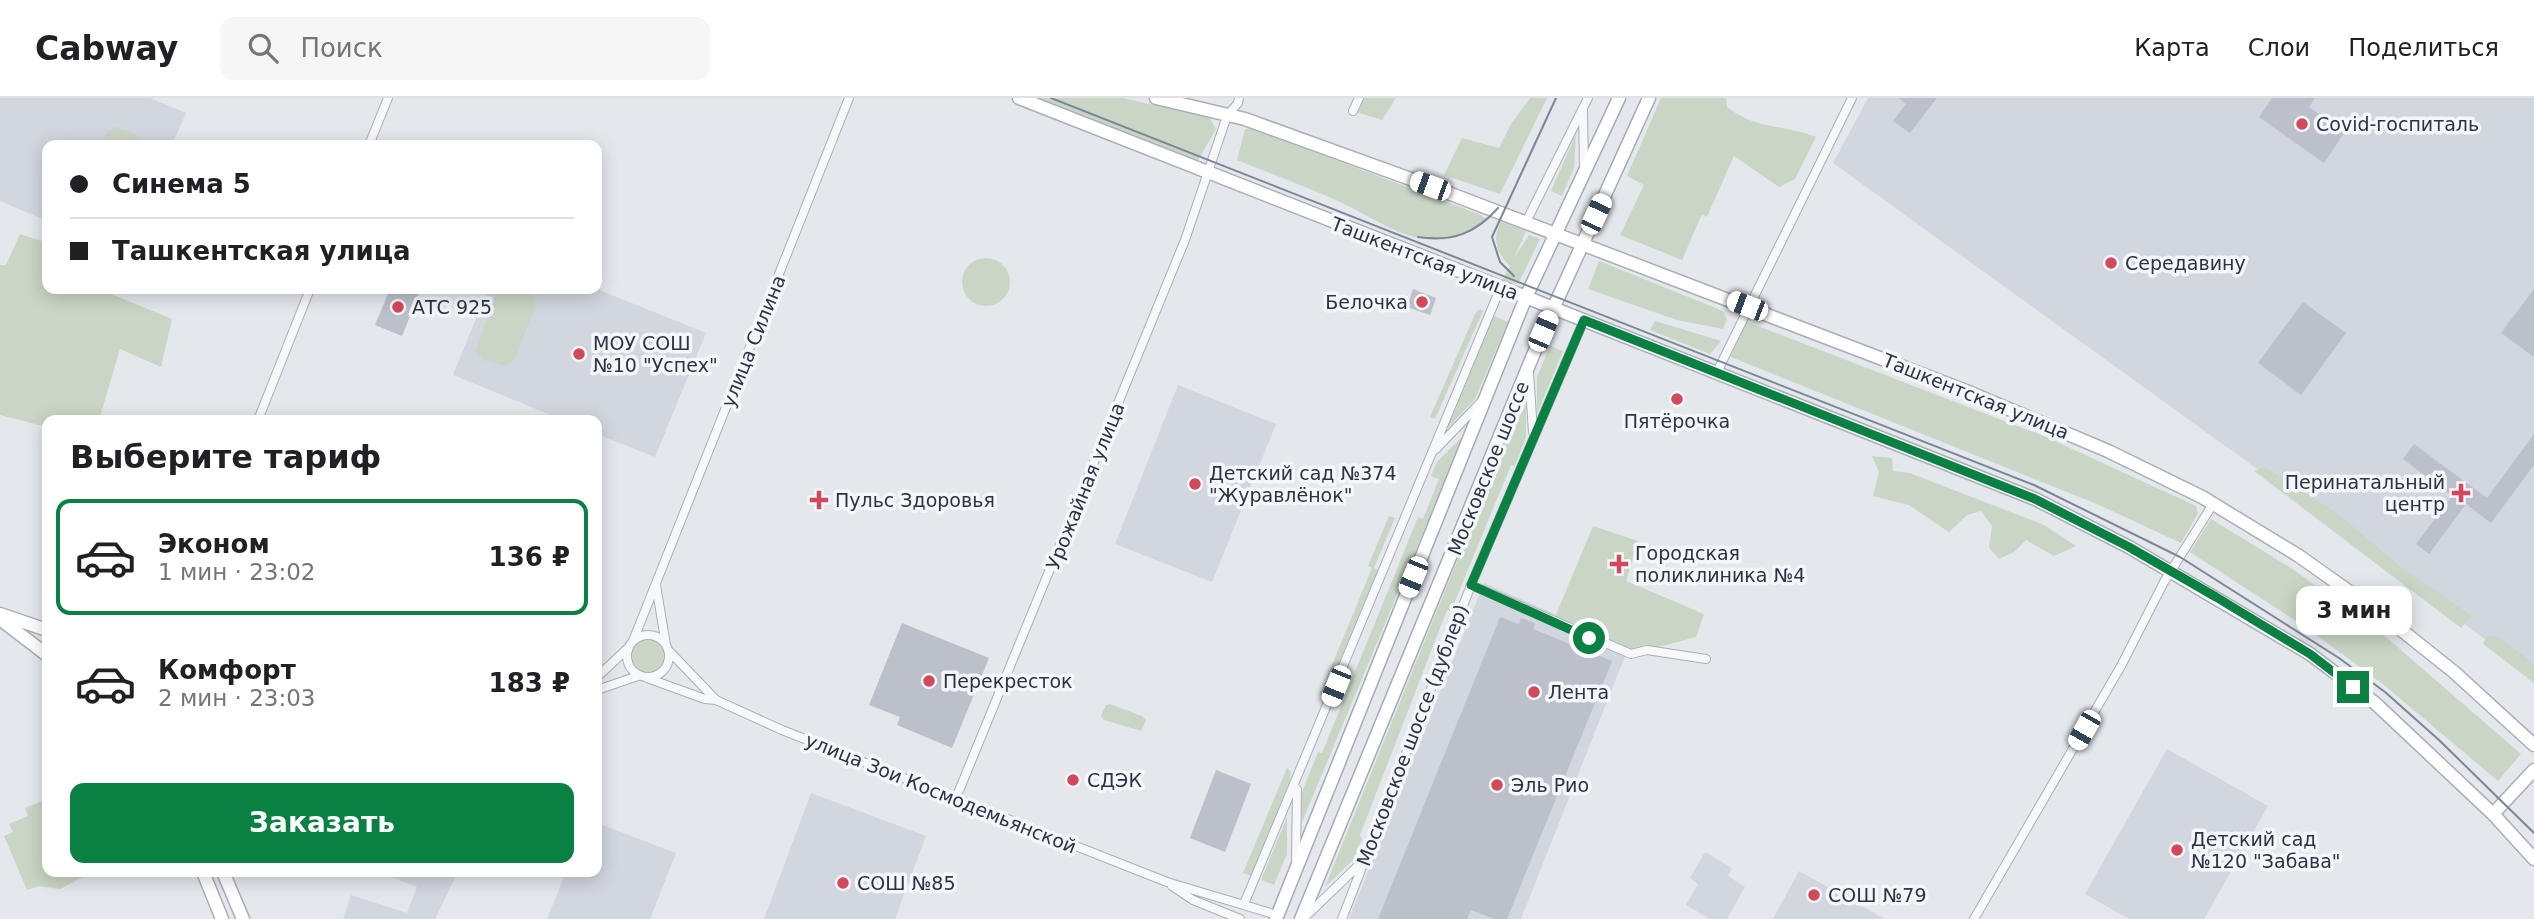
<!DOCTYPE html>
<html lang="ru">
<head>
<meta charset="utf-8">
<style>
	body { margin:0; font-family:"DejaVu Sans",sans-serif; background:#f6f6f6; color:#202124; height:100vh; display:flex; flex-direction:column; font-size:26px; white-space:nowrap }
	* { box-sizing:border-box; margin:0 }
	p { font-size:23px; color:#757577 }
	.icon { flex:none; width:38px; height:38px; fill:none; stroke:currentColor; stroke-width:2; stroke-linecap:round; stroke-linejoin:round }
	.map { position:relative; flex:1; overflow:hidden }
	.sheet { position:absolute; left:42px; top:317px; width:560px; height:462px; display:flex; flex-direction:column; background:#fff; border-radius:14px; box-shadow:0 4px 18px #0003 }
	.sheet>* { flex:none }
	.hud { position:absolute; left:42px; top:42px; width:560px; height:154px; border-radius:14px; box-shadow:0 4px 18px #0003; display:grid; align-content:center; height:154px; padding:0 28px; background:#fff }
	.end { position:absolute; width:32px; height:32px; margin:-16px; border:9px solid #0b8043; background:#fff; box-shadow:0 0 0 4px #fff }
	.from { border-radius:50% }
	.bubble { position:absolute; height:49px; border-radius:14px; background:#fff; box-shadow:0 4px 18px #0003; font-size:23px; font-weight:600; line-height:49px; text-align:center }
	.car { position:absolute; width:21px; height:42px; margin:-21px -10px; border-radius:9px; box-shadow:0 0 5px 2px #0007; background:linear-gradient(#fff 24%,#345 0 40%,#fff 0 76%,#345 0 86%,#fff 0) }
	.hud b { display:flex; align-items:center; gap:24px; height:66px; font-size:26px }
	.hud b+b { border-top:2px solid #e0e0e0 }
	.hud i { width:18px; height:18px; background:#202124 }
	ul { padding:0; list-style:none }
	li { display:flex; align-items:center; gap:21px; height:116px; margin:0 14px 10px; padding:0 14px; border:4px solid transparent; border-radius:14px }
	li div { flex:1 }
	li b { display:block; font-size:26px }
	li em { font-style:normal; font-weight:600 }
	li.current { border-color:#0b8043 }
	li>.icon { width:63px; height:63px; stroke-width:1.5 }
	h2 { padding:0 28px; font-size:32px; line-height:84px }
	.cta { display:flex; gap:14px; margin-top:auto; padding:14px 28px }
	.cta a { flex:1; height:80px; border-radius:14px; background:#0b8043; color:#fff; font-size:28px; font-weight:600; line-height:80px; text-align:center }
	header { display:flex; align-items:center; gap:42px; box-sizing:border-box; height:98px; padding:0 35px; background:#fff; border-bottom:2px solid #e0e0e0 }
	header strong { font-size:33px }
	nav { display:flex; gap:38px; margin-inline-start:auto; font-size:24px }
	.search { width:490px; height:63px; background:#f6f6f6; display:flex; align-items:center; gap:18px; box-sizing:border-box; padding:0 24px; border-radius:14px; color:#757577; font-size:26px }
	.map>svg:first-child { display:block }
	.built { fill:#d2d6de }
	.green { fill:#c9d6c5 }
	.building { fill:#bbc0ca }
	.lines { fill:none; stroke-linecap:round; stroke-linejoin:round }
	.street-casing { stroke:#a9aeb7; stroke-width:10 }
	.secondary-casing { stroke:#a9aeb7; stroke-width:15 }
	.primary-casing { stroke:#a3abb8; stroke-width:15 }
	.street { stroke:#f7f8fa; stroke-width:8 }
	.secondary { stroke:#fff; stroke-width:12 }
	.primary { stroke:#fff; stroke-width:12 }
	.tram { stroke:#7d8696; stroke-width:2 }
	.route { stroke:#0b8043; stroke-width:9 }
	.poi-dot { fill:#d1495b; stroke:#f4f6f9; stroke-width:2.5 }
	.labels { text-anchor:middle; stroke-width:7; stroke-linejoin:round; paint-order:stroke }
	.poi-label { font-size:19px; fill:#2b3445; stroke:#f4f6f9; text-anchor:start }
	.street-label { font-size:19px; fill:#2b3445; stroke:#f4f6f9 }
</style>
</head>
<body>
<header>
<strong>Cabway</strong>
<div class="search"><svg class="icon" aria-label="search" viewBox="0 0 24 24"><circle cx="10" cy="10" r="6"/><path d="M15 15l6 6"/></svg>Поиск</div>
<nav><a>Карта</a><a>Слои</a><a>Поделиться</a></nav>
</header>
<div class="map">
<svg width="2534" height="821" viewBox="0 0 2534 821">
	<rect width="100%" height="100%" fill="#e4e7ec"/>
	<!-- built -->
	<path class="built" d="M0,0H150L186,15L172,47H47V123L0,103Z
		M1868,0H2534V578L2242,360L1833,65Z
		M488,191H597L706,235L655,359L597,336V322H563L453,277Z
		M1178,287L1276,326L1212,484L1115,446Z
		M1484,485L1629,548L1521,821H1349Z
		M2167,651L2268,708L2204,821H2129L2085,796Z
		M811,695L926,738L895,821H764Z
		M597,725L676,755L650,821H547L566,774H597Z
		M1705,754L1732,770L1728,778L1745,789L1727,821H1710L1686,807L1698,786L1690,780Z
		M1799,773L1885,821H1773Z
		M379,774H458L435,821H343L351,797L407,815L417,789Z"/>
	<!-- green -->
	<path class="green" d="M1029,0H1123L1210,20L1216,31L1197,64Z
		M1359,0H1396L1382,22L1353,13Z
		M1530,0H1547L1500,96L1444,77L1462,40L1499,50L1511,26Z
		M1661,0H1726L1727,9C1757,32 1782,26 1816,39L1795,81L1779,89L1734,58L1707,119L1702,116L1682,162L1620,137L1644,87L1627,78Z
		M117,29L139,38L145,47H101L107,34Z
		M1251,30L1481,117L1487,122C1471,132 1456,142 1437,142C1402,142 1372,119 1342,105C1308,89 1272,76 1237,62L1245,31Z
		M1576,36L1574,70L1562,98L1551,93Z
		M1501,123L1526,133L1514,160L1529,137L1540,141L1518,186L1501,184L1510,168C1496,155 1492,140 1501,123Z
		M20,136L47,145V191H99L172,221L161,269L120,251L99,322H47V329L0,317V167H6Z
		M962 184a24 24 0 1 1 48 0a24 24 0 1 1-48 0Z
		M1599,163L1723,213L1727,221L1723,231L1677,222L1588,191Z
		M498,191H529L537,204L515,261L506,268L483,262L475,254Z
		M1480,211L1483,213L1435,321L1430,319L1476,214Z
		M1494,218L1508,224L1475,301L1447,331Z
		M1655,223L1721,243L1710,256L1650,232Z
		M1745,223L2046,339L2196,408L2198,415L2181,445L2097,406L1731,259Z
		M1550,248L1563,253L1537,316V279Z
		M1526,306V339L1515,368L1511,367L1451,513L1447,512L1360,737L1362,741L1353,762L1325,789L1500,357Z
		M1464,337L1302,724V694L1318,654L1322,655L1418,419L1423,421L1439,381L1431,378L1437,364Z
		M1872,358L1892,360L1893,373L1910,375L2044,427L2076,448L2054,458L2026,442L2014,454L1999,461L1989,450L1992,428L1981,413L1967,417L1949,434L1909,407L1873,398L1879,374Z
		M2265,369L2337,415L2401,469L2472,518L2461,530L2254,373Z
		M1389,418L1395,420L1374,470L1378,472L1325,598L1320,596L1372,470L1368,468Z
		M2211,421L2294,472L2387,540L2521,656L2498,683L2384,587L2307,530L2190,454Z
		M1593,428L1638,443L1626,483L1704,516L1696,539L1647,552H1621L1553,524Z
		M2487,538H2498L2534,566V585L2483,546Z
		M631 558a17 17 0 1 1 34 0a17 17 0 1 1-34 0Z
		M1110,606L1142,618L1146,622L1141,633L1104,622L1101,618L1106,607Z
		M1287,670L1291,674L1290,681L1252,778L1243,775Z
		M47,701V774L91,775L60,791L39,788L27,792L4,738L13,734L9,726L28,718L25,710Z
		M1287,719V756L1274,787L1261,782Z"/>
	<!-- building -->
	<path class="building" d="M1898,0H1937L1910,35L1893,23L1906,6Z
		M2272,0H2315L2309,9L2345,34L2324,65L2259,19Z
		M390,191H421L402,238L375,227Z
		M1413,191L1436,200L1430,217L1407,209Z
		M2534,191V259L2501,235Z
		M2303,204L2346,235L2301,297L2258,265Z
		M2534,336V367L2491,425L2466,406L2429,456L2416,446L2452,398L2403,361L2414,346L2487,400Z
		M1500,519L1519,526L1521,520L1535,525L1533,531L1612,563L1507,821H1494L1471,812L1467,821H1378Z
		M902,525L989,560L952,650L897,627L900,619L869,607Z
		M1216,672L1251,686L1225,754L1190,740Z"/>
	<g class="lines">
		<defs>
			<path id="street" d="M1353,13L1359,0
				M1583,13L1584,70
				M369,47L388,0
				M1525,126L1588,0
				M1529,274L1533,334
				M1717,274L1852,0
				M258,322L310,191
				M1436,351L1480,305
				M656,487L666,547
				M1471,487L1631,556L1647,552L1706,561
				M627 558a21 21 0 1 1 42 0a21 21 0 1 1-42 0Z
				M633,543L849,0
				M670,554L716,602
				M597,579L627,551
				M647,580L705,601L716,602L782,632L1167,784L1277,817
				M597,592L638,578
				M956,700L1185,142L1227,18L1238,5L1239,0
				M1296,762L1297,691
				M1172,788L1193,802L1240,821
				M1244,806L1500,191
				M1303,821L1359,767
				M1342,821L1471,487L1584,222
				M1974,821L2121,568L2164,484L2213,406"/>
			<path id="secondary" d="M1019,0L1526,199
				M1156,0L1245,21L1430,88L1966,293L2108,353L2202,399L2299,458L2385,519L2454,574L2534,647
				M1553,210L2035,401L2129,449L2310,556L2375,605L2493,716L2534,761
				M0,516L47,532
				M0,521L47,557
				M2493,716L2534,672
				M203,774L222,821
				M223,774L243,821"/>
			<path id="primary" d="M1526,199L1553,210
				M1276,821L1526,199L1619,0
				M1301,821L1543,233L1649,0"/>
		</defs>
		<!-- street casing -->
		<use href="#street" class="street-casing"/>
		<!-- secondary casing -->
		<use href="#secondary" class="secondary-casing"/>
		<!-- primary casing -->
		<use href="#primary" class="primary-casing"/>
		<!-- street -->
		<use href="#street" class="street"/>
		<!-- secondary -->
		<use href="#secondary" class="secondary"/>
		<!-- primary -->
		<use href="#primary" class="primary"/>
		<!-- tram -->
		<path class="tram" d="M1051,0L2034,387L2180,459L2339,560L2385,594L2439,642L2534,735
			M1418,139C1452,144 1475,136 1498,110
			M1514,178L1500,164L1492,139L1556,0"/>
	</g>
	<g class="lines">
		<!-- route -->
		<path class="route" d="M1589,540L1471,487L1584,222L2035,401L2129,449L2216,499L2310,556L2353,589"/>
	</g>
	<!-- markers -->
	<g class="poi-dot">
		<circle cx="2302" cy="26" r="7"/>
		<circle cx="2111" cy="165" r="7"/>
		<circle cx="1422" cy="204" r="7"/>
		<circle cx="398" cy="209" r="7"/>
		<circle cx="579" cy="256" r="7"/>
		<circle cx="1677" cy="301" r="7"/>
		<circle cx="1195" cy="386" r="7"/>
		<path d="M2457.5 384.5h7v7h7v7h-7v7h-7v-7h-7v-7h7z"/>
		<path d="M815.5 391.5h7v7h7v7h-7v7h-7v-7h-7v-7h7z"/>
		<path d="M1615.5 455.5h7v7h7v7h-7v7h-7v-7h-7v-7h7z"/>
		<circle cx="929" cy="583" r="7"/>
		<circle cx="1534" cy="594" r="7"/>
		<circle cx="1073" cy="682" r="7"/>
		<circle cx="1497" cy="687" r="7"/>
		<circle cx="2177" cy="752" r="7"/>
		<circle cx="843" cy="785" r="7"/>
		<circle cx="1814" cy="797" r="7"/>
	</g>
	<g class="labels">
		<!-- poi labels -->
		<g class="poi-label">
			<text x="2316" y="33">Covid-госпиталь</text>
			<text x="2125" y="172">Середавину</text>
			<text x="1408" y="211" text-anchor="end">Белочка</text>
			<text x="412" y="216">АТС 925</text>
			<text x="593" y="252">МОУ СОШ<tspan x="593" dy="22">№10 "Успех"</tspan></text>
			<text x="1677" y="330" text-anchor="middle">Пятёрочка</text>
			<text x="1209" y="382">Детский сад №374<tspan x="1209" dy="22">"Журавлёнок"</tspan></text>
			<text x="2445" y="391" text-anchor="end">Перинатальный<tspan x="2445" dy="22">центр</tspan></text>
			<text x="835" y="409">Пульс Здоровья</text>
			<text x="1635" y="462">Городская<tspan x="1635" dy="22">поликлиника №4</tspan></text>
			<text x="943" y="590">Перекресток</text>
			<text x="1548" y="601">Лента</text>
			<text x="1087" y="689">СДЭК</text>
			<text x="1511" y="694">Эль Рио</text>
			<text x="2191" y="748">Детский сад<tspan x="2191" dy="22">№120 "Забава"</tspan></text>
			<text x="857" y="792">СОШ №85</text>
			<text x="1828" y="804">СОШ №79</text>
		</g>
		<!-- street labels -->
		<g class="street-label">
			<text transform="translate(1425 160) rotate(21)" y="7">Ташкентская улица</text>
			<text transform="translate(753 243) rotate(-68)" y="7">улица Силина</text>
			<text transform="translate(1976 298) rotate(22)" y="7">Ташкентская улица</text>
			<text transform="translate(1488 370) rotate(-68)" y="7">Московское шоссе</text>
			<text transform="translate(1085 388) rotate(-68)" y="7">Урожайная улица</text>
			<text transform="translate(1412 637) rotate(-69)" y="7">Московское шоссе (дублер)</text>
			<text transform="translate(941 695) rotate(22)" y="7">улица Зои Космодемьянской</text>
		</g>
	</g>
</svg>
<i class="end from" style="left:1589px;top:540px"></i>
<i class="end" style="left:2353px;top:589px"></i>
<div class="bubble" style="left:2296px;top:488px;width:116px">3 мин</div>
<i class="car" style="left:1430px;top:88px;rotate:290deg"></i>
<i class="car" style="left:1596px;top:116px;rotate:25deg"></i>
<i class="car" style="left:1747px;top:208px;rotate:291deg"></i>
<i class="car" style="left:1543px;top:233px;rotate:23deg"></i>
<i class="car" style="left:1413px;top:479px;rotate:202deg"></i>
<i class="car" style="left:1336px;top:588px;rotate:202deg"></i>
<i class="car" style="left:2084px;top:632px;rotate:210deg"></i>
<div class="hud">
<b><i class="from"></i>Синема 5</b>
<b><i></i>Ташкентская улица</b>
</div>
<section class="sheet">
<h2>Выберите тариф</h2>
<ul>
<li class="current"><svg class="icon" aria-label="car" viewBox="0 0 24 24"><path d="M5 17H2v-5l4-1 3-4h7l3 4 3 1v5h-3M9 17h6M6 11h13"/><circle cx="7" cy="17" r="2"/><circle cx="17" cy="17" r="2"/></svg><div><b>Эконом</b><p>1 мин · 23:02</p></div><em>136 ₽</em></li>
<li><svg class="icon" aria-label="car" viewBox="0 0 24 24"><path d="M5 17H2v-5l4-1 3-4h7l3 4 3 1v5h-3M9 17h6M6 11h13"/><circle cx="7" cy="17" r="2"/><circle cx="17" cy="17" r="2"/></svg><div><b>Комфорт</b><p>2 мин · 23:03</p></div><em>183 ₽</em></li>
</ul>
<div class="cta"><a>Заказать</a></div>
</section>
</div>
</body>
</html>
